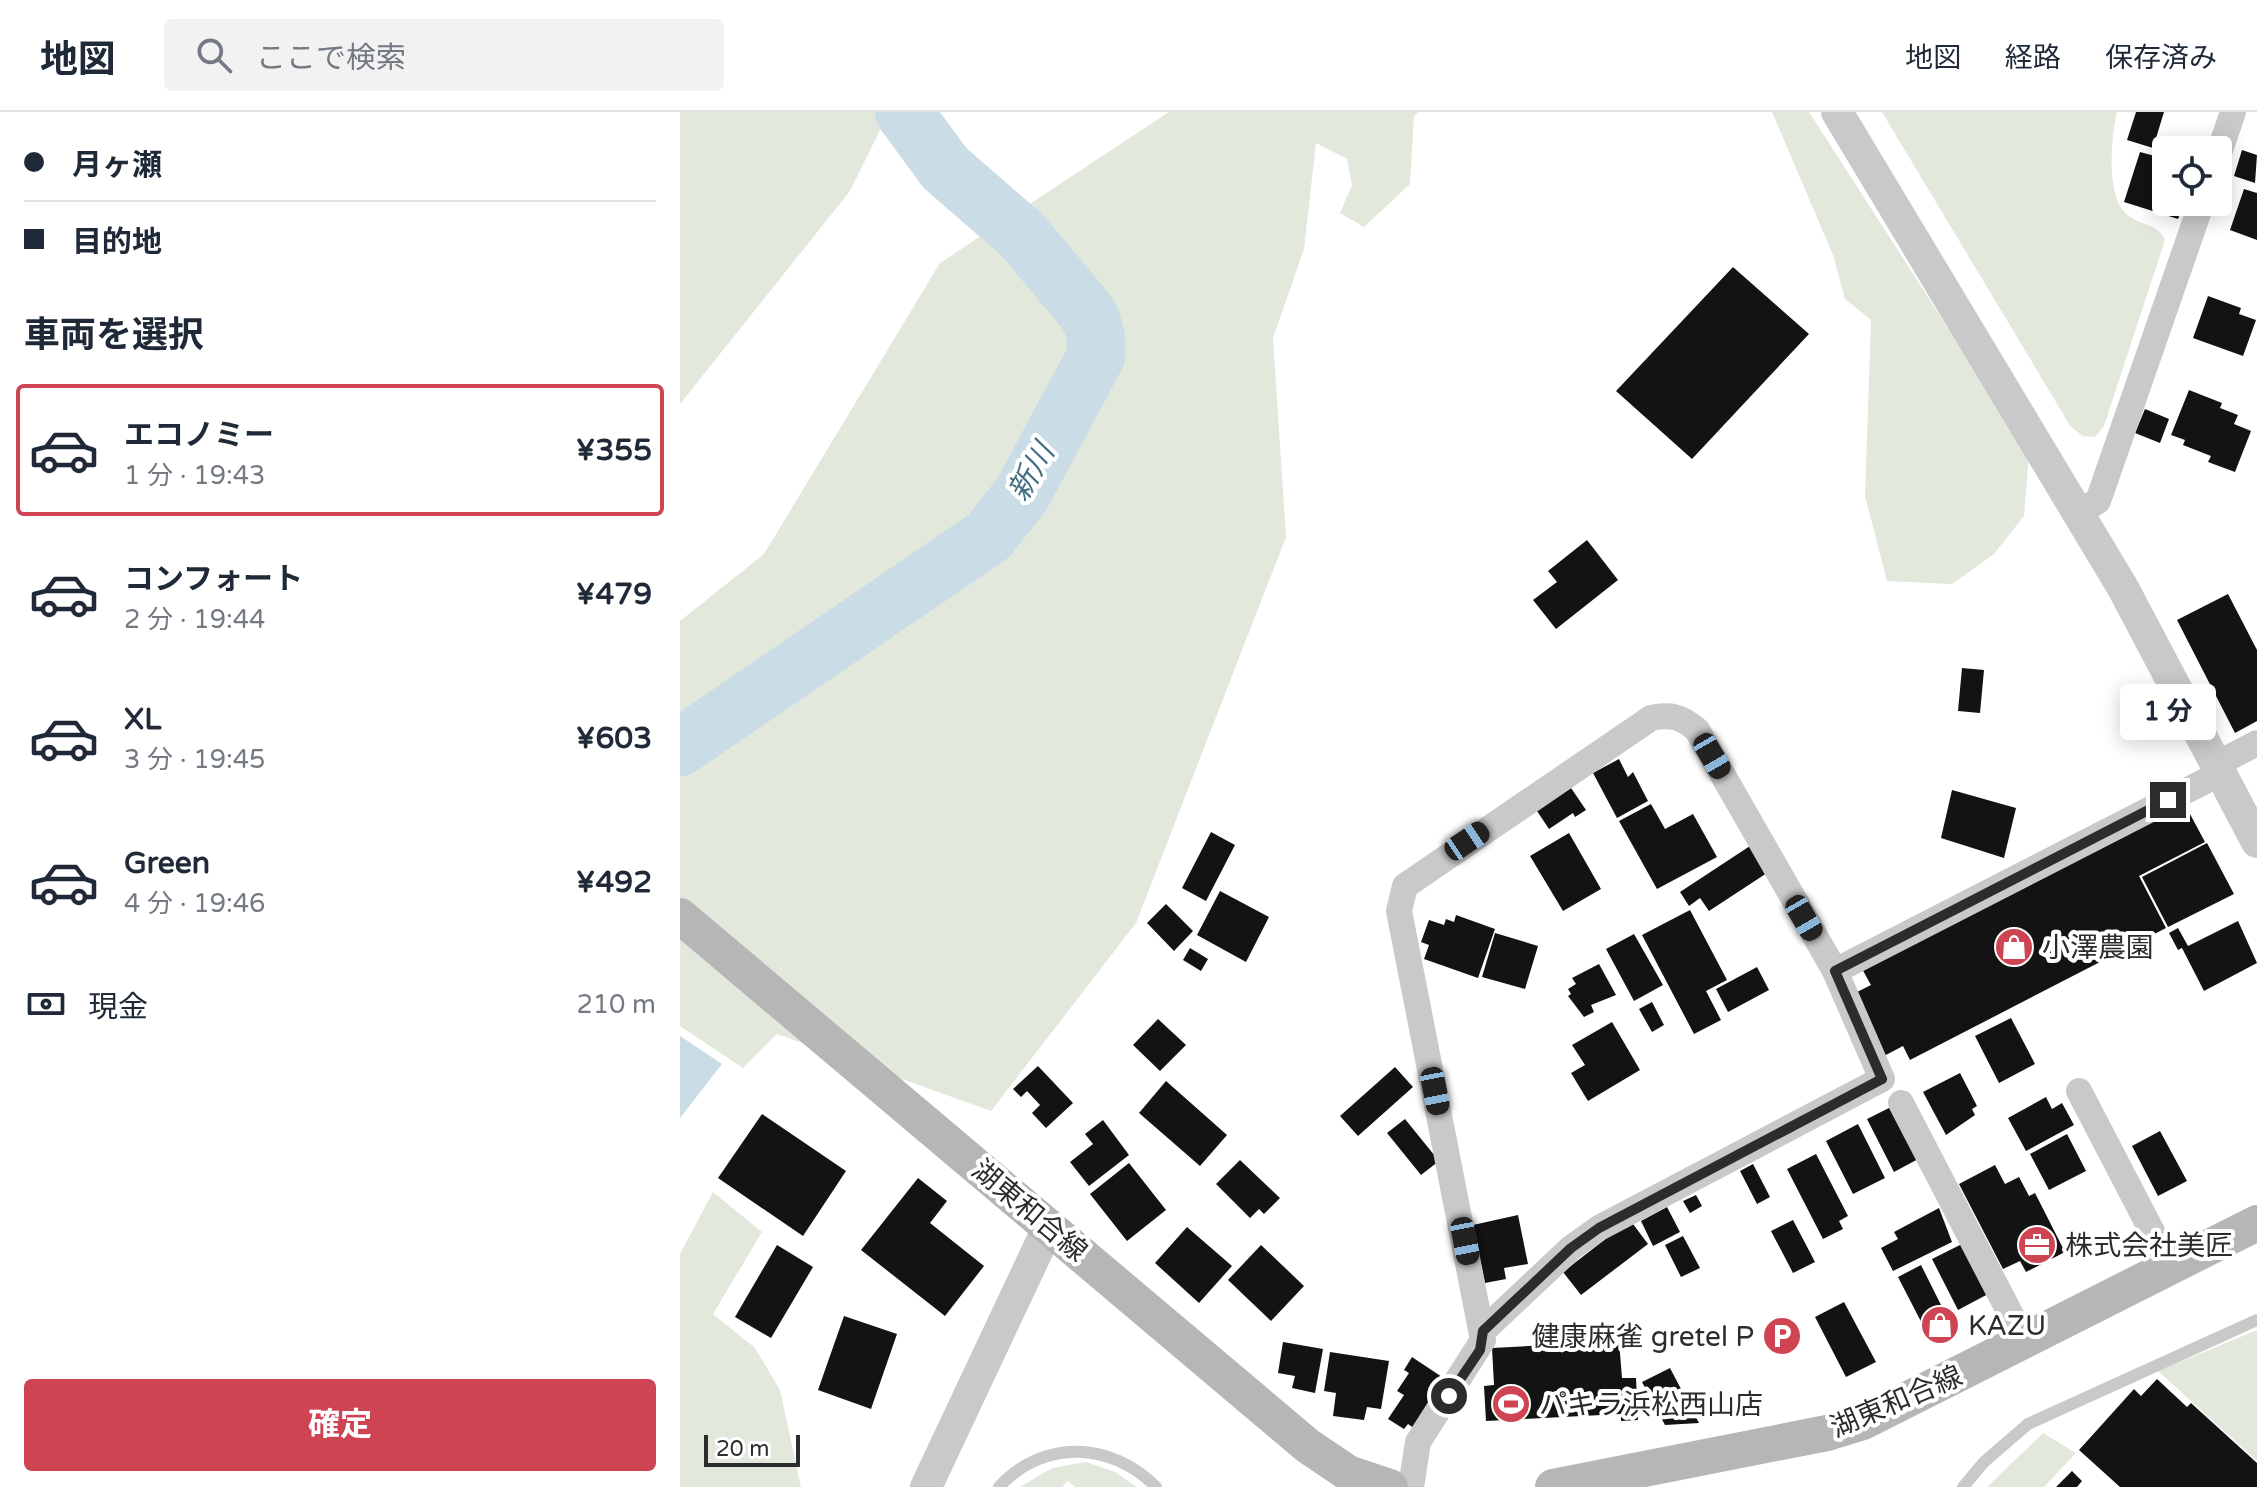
<!DOCTYPE html>
<html lang="ja">
<head>
<meta charset="utf-8">
<style>
	body { margin:0; font-family:"Varela Round","Noto Sans JP",sans-serif; background:#f2f2f3; color:#1f2937; height:100vh; display:flex; flex-direction:column; font-size:30px; white-space:nowrap }
	* { box-sizing:border-box; margin:0 }
	p { font-size:26px; color:#747a83 }
	.icon { flex:none; width:44px; height:44px; fill:none; stroke:currentColor; stroke-width:2; stroke-linecap:round; stroke-linejoin:round }
	.map { position:relative; flex:1; overflow:hidden }
	.details { display:flex; flex-direction:column; background:#fff; width:680px }
	.details>* { flex:none }
	.guide { display:grid; align-content:center; height:176px; padding:0 24px; background:#fff }
	.tools { position:absolute; left:1472px; top:24px; display:grid; gap:16px }
	.tools a { display:grid; place-items:center; width:80px; height:80px; border-radius:8px; background:#fff; box-shadow:0 4px 20px #0003; font-size:40px }
	.scale { position:absolute; left:24px; bottom:20px; width:96px; box-sizing:border-box; padding-left:8px; border:4px solid #2c2c2c; border-top:0; font-size:22px; line-height:28px; white-space:nowrap; color:#2c2c2c; -webkit-text-stroke:6px #fff; paint-order:stroke }
	.end { position:absolute; width:36px; height:36px; margin:-18px; border:10px solid #2c2c2c; background:#fff; box-shadow:0 0 0 4px #fff }
	.from { border-radius:50% }
	.bubble { position:absolute; height:56px; border-radius:8px; background:#fff; box-shadow:0 4px 20px #0003; font-size:26px; font-weight:700; line-height:56px; text-align:center }
	.car { position:absolute; width:24px; height:48px; margin:-24px -12px; border-radius:10px; box-shadow:0 0 6px 2px #0007; background:linear-gradient(#222 24%,#8ab4d8 0 40%,#222 0 76%,#8ab4d8 0 86%,#222 0) }
	.guide b { display:flex; align-items:center; gap:28px; height:76px; font-size:30px }
	.guide b+b { border-top:2px solid #e0e1e3 }
	.guide i { width:20px; height:20px; background:#1f2937 }
	ul { padding:0; list-style:none }
	li { display:flex; align-items:center; gap:24px; height:132px; margin:0 16px 12px; padding:0 8px; border:4px solid transparent; border-radius:8px }
	li div { flex:1 }
	li b { display:block; font-size:30px }
	li em { font-style:normal; font-weight:700 }
	li.active { border-color:#ce4453 }
	li>.icon { width:72px; height:72px; stroke-width:1.5 }
	h2 { padding:0 24px; font-size:36px; line-height:96px }
	.pay { display:flex; align-items:center; gap:20px; height:88px; padding:0 24px; font-size:30px }
	.pay p { margin-inline-start:auto }
	.button { display:flex; gap:16px; margin-top:auto; padding:16px 24px }
	.button a { flex:1; height:92px; border-radius:8px; background:#ce4453; color:#fff; font-size:32px; font-weight:700; line-height:92px; text-align:center }
	header { display:flex; align-items:center; gap:48px; box-sizing:border-box; height:112px; padding:0 40px; background:#fff; border-bottom:2px solid #e0e1e3 }
	header strong { font-size:38px }
	nav { display:flex; gap:44px; margin-inline-start:auto; font-size:28px }
	.search { width:560px; height:72px; background:#f2f2f3; display:flex; align-items:center; gap:20px; box-sizing:border-box; padding:0 28px; border-radius:8px; color:#747a83; font-size:30px }
	main { display:flex; flex:1; min-height:0 }
	.map>svg:first-child { display:block }
	.green { fill:#e3e8dc }
	.water { fill:#cadce6 }
	.lines { fill:none; stroke-linecap:round; stroke-linejoin:round }
	.river { stroke:#cadce6; stroke-width:58 }
	.building { fill:#131313 }
	.service { stroke:#c9c9c9; stroke-width:12 }
	.minor { stroke:#c9c9c9; stroke-width:26 }
	.tertiary { stroke:#c9c9c9; stroke-width:32 }
	.secondary { stroke:#b6b6b6; stroke-width:36 }
	.route { stroke:#2c2c2c; stroke-width:10 }
	.labels { text-anchor:middle; stroke-width:8; stroke-linejoin:round; paint-order:stroke }
	.poi-label { font-size:28px; fill:#2c2c2c; stroke:#fff; text-anchor:start }
	.street-label { font-size:28px; fill:#2c2c2c; stroke:#fff }
	.water-label { font-size:30px; font-style:italic; fill:#456e84; stroke:#fff }
</style>
</head>
<body>
<header>
<strong>地図</strong>
<div class="search"><svg class="icon" aria-label="search" viewBox="0 0 24 24"><circle cx="10" cy="10" r="6"/><path d="M15 15l6 6"/></svg>ここで検索</div>
<nav><a>地図</a><a>経路</a><a>保存済み</a></nav>
</header>
<main>
<section class="details">
<div class="guide">
<b><i class="from"></i>月ヶ瀬</b>
<b><i></i>目的地</b>
</div>
<h2>車両を選択</h2>
<ul>
<li class="active"><svg class="icon" aria-label="car" viewBox="0 0 24 24"><path d="M5 17H2v-5l4-1 3-4h7l3 4 3 1v5h-3M9 17h6M6 11h13"/><circle cx="7" cy="17" r="2"/><circle cx="17" cy="17" r="2"/></svg><div><b>エコノミー</b><p>1 分 · 19:43</p></div><em>¥355</em></li>
<li><svg class="icon" aria-label="car" viewBox="0 0 24 24"><path d="M5 17H2v-5l4-1 3-4h7l3 4 3 1v5h-3M9 17h6M6 11h13"/><circle cx="7" cy="17" r="2"/><circle cx="17" cy="17" r="2"/></svg><div><b>コンフォート</b><p>2 分 · 19:44</p></div><em>¥479</em></li>
<li><svg class="icon" aria-label="car" viewBox="0 0 24 24"><path d="M5 17H2v-5l4-1 3-4h7l3 4 3 1v5h-3M9 17h6M6 11h13"/><circle cx="7" cy="17" r="2"/><circle cx="17" cy="17" r="2"/></svg><div><b>XL</b><p>3 分 · 19:45</p></div><em>¥603</em></li>
<li><svg class="icon" aria-label="car" viewBox="0 0 24 24"><path d="M5 17H2v-5l4-1 3-4h7l3 4 3 1v5h-3M9 17h6M6 11h13"/><circle cx="7" cy="17" r="2"/><circle cx="17" cy="17" r="2"/></svg><div><b>Green</b><p>4 分 · 19:46</p></div><em>¥492</em></li>
</ul>
<div class="pay"><svg class="icon" aria-label="cash" viewBox="0 0 24 24"><path d="M3 7h18v10H3z"/><circle cx="12" cy="12" r="2"/></svg>現金<p>210 m</p></div>
<div class="button"><a>確定</a></div>
</section>
<div class="map">
<svg width="1577" height="1375" viewBox="0 0 1577 1375">
	<rect width="100%" height="100%" fill="#fff"/>
	<!-- green -->
	<path class="green" d="M0,0H209L170,79L0,292Z
		M489,0H739L734,4L730,72L684,115L660,101L672,73L667,47L636,31L624,137L593,226L606,425L456,811L311,999L97,922L63,956L0,914V509L84,442L260,151Z
		M1092,0H1129L1349,342L1344,404L1314,442L1272,472L1207,469L1185,384L1191,208L1165,187L1153,143Z
		M1202,0H1437C1431,25 1425,88 1449,104C1463,114 1478,112 1485,128L1424,314L1415,325L1403,324L1391,315Z
		M33,1080L82,1120L33,1202L75,1236L100,1278L121,1375H0V1142Z
		M1577,1218V1349L1478,1259Z
		M1363,1321L1396,1341L1364,1375H1307Z
		M406,1350L435,1360L457,1375H395L388,1369L382,1375H340L372,1356Z"/>
	<!-- water -->
	<path class="water" d="M0,924L42,952L0,1006Z"/>
	<g class="lines">
		<!-- river -->
		<path class="river" d="M0,635L309,424L342,382L416,244V225L411,207L400,192L342,123L265,56L224,0"/>
	</g>
	<!-- building -->
	<path class="building" d="M1456,0H1484L1473,36L1447,28Z
		M1562,38L1577,43L1575,71L1554,64Z
		M1460,40L1486,47V90H1504L1498,107L1444,90Z
		M1564,77L1577,81V128L1550,118Z
		M1053,155L1129,222L1012,347L936,279Z
		M1528,184L1561,196L1559,202L1576,208L1563,244L1513,226Z
		M1509,278L1542,291L1540,296L1558,303L1554,312L1571,319L1555,360L1528,350L1531,344L1503,333L1505,328L1491,323Z
		M1465,297L1489,307L1480,331L1455,321Z
		M907,428L938,468L876,517L853,488L877,470L868,459Z
		M1548,482L1577,538V609L1555,621L1497,508Z
		M1282,556L1304,558L1300,601L1278,599Z
		M939,647L948,665L953,660L968,689L937,706L913,661Z
		M889,673L906,698L895,705L893,701L869,717L855,696Z
		M1272,678L1336,696L1324,746L1261,726Z
		M1503,689L1525,730L1459,764L1486,816L1230,948L1223,934L1202,945L1175,881L1191,873L1181,855Z
		M971,692L985,717L1013,702L1037,745L977,777L939,709Z
		M531,720L555,733L526,789L502,776Z
		M889,721L921,777L883,799L850,744Z
		M1527,731L1554,782L1488,815L1462,765Z
		M1073,732L1090,759L1029,799L1020,786L1009,794L1000,780Z
		M540,779L589,805L566,850L517,823Z
		M486,792L513,819L494,839L467,811Z
		M1010,798L1047,868L1026,879L1041,908L1014,922L962,823Z
		M776,803L815,817L798,866L744,847L749,833L741,830L749,808L764,813L766,807L774,810Z
		M1558,809L1577,851L1524,879L1502,836L1498,838L1489,821L1498,816L1508,834Z
		M815,821L858,834L845,877L802,865Z
		M954,822L983,873L954,889L926,837Z
		M510,836L528,847L521,859L503,848Z
		M919,852L936,883L911,893L914,900L904,905L888,884L891,882L888,877L896,872L892,866Z
		M1077,855L1089,878L1048,900L1036,877Z
		M972,890L984,913L972,920L959,897Z
		M1331,906L1355,952L1319,971L1295,924Z
		M478,907L506,933L480,959L453,933Z
		M932,910L960,958L908,989L891,961L905,953L892,933Z
		M358,954L393,991L366,1016L352,1001L360,993L347,979L341,985L333,977Z
		M715,955L733,975L678,1024L660,1004Z
		M1280,961L1297,994L1292,997L1295,1003L1266,1023L1243,980Z
		M486,969L547,1023L520,1054L459,1001Z
		M1366,985L1372,997L1382,991L1394,1013L1346,1039L1328,1006Z
		M1213,994L1240,1046L1214,1060L1187,1007Z
		M82,1002L166,1059L123,1124L38,1066Z
		M725,1007L759,1049L741,1063L707,1021Z
		M423,1008L449,1043L409,1074L390,1050L413,1032L405,1022Z
		M1178,1012L1205,1066L1173,1082L1146,1029Z
		M1480,1019L1507,1069L1478,1084L1452,1034Z
		M1387,1022L1406,1059L1369,1078L1350,1042Z
		M1136,1042L1168,1104L1159,1109L1163,1117L1143,1127L1107,1057Z
		M560,1048L600,1086L584,1102L579,1097L570,1106L536,1072Z
		M449,1051L486,1098L447,1129L410,1082Z
		M1073,1052L1090,1085L1077,1092L1060,1059Z
		M1315,1053L1325,1072L1339,1065L1349,1084L1355,1081L1385,1140L1346,1160L1340,1149L1323,1157L1279,1072Z
		M238,1066L267,1089L250,1111L304,1154L265,1204L181,1138Z
		M1016,1083L1022,1094L1010,1101L1003,1089Z
		M987,1095L1000,1120L973,1134L961,1109Z
		M1259,1096L1272,1130L1213,1159L1201,1136L1218,1127L1214,1120Z
		M838,1103L848,1152L824,1156L826,1167L805,1171L793,1113Z
		M950,1108L968,1132L901,1183L883,1160Z
		M1113,1108L1135,1150L1113,1161L1091,1119Z
		M507,1115L552,1154L519,1191L475,1151Z
		M1003,1124L1020,1156L1001,1165L985,1133Z
		M1284,1131L1310,1181L1278,1198L1252,1147Z
		M97,1133L133,1155L91,1226L55,1205Z
		M581,1133L624,1174L591,1209L548,1168Z
		M1241,1153L1264,1199L1270,1196L1279,1214L1251,1229L1218,1165Z
		M1164,1190L1196,1250L1166,1265L1135,1205Z
		M164,1204L217,1222L191,1297L138,1278Z
		M939,1229L942,1266H956L958,1308L941,1309V1302L806,1309L804,1274L814,1273L812,1236Z
		M603,1230L643,1237L635,1281L612,1276L615,1264L598,1261Z
		M650,1240L709,1249L701,1297L687,1295L684,1308L653,1304L656,1281L644,1279Z
		M732,1245L768,1269L735,1317L728,1312L724,1317L708,1307L724,1283L717,1279L729,1261L724,1258Z
		M990,1256L1019,1311L985,1313L962,1270Z
		M1477,1267L1507,1295L1511,1291L1577,1351V1375H1440L1399,1338L1454,1277L1461,1284Z
		M1392,1359L1402,1369L1397,1375H1376Z"/>
	<g class="lines">
		<!-- service -->
		<path class="service" d="M319,1375C364,1326 432,1330 476,1375
			M1283,1375L1304,1350L1348,1312L1577,1208"/>
		<!-- minor -->
		<path class="minor" d="M1538,44L1553,0
			M1398,401L1418,389L1522,90
			M1537,652L1577,631
			M1399,979L1491,1156
			M1221,991L1345,1230
			M803,1219L891,1136L919,1116L1202,967L1155,859L1541,661
			M731,1375L738,1330L803,1228L719,799L725,774L971,606C990,602 1001,604 1017,618L1155,859"/>
		<!-- tertiary -->
		<path class="tertiary" d="M1157,0L1443,476L1577,730
			M246,1375L369,1114"/>
		<!-- secondary -->
		<path class="secondary" d="M0,804L628,1334L668,1361L710,1375
			M873,1375L1147,1321L1183,1310L1577,1111"/>
	</g>
	<g class="lines">
		<!-- route -->
		<path class="route" d="M769,1284L800,1238L803,1219L891,1136L919,1116L1202,967L1155,859L1488,688"/>
	</g>
	<!-- icons -->
	<defs>
		<symbol id="shop-disc" viewBox="-11 -11 22 22"><circle r="9.5" fill="#ce4453" stroke="#fff"/><path d="M-5-2.5h2.3a2.7 3.5 0 0 1 5.4 0H5L5.5 6h-11ZM-1.5-2.5h3a1.5 2.3 0 0 0-3 0Z" fill="#fff"/></symbol>
		<symbol id="office-disc" viewBox="-11 -11 22 22"><circle r="9.5" fill="#ce4453" stroke="#fff"/><path d="M-6-3h4V-5.5h4V-3h4V5H-6ZM-1-4.5V-3h2v-1.5ZM-6 0V1H6V0Z" fill="#fff"/></symbol>
		<symbol id="parking-disc" viewBox="-11 -11 22 22"><circle r="9.5" fill="#ce4453" stroke="#fff"/><path d="M-3.5-5.5H1a3.5 3.5 0 0 1 0 7H-1V5.5H-3.5ZM-1-3.4V-.6H.8a1.4 1.4 0 0 0 0-2.8Z" fill="#fff"/></symbol>
		<symbol id="stadium-disc" viewBox="-11 -11 22 22"><circle r="9.5" fill="#ce4453" stroke="#fff"/><path d="M0-5a6.5 5 0 1 0 0 10a6.5 5 0 1 0 0-10ZM-3.5-1.8h7v3.6h-7Z" fill="#fff"/></symbol>
	</defs>
	<g fill-rule="evenodd">
		<use href="#shop-disc" x="1312" y="813" width="44" height="44"/>
		<use href="#office-disc" x="1335" y="1111" width="44" height="44"/>
		<use href="#shop-disc" x="1238" y="1191" width="44" height="44"/>
		<use href="#parking-disc" x="1080" y="1202" width="44" height="44"/>
		<use href="#stadium-disc" x="809" y="1270" width="44" height="44"/>
	</g>
	<g class="labels">
		<!-- poi labels -->
		<g class="poi-label">
			<text x="1362" y="845">小澤農園</text>
			<text x="1385" y="1143">株式会社美匠</text>
			<text x="1288" y="1223">KAZU</text>
			<text x="1074" y="1234" text-anchor="end">健康麻雀 gretel P</text>
			<text x="859" y="1302">パキラ浜松西山店</text>
		</g>
		<!-- street labels -->
		<g class="street-label">
			<text transform="translate(350 1098) rotate(40)" y="10">湖東和合線</text>
			<text transform="translate(1216 1289) rotate(-23)" y="10">湖東和合線</text>
		</g>
		<!-- water labels -->
		<g class="water-label">
			<text transform="translate(351 360) rotate(-60)" y="10">新川</text>
		</g>
	</g>
</svg>
<div class="tools">
<a><svg class="icon" aria-label="locate" viewBox="0 0 24 24"><circle cx="12" cy="12" r="6"/><path d="M12 2v4M12 18v4M2 12h4M18 12h4"/></svg></a>
</div>
<div class="scale">20 m</div>
<i class="end from" style="left:769px;top:1284px"></i>
<i class="end" style="left:1488px;top:688px"></i>
<div class="bubble" style="left:1440px;top:572px;width:96px">1 分</div>
<i class="car" style="left:1032px;top:644px;rotate:150deg"></i>
<i class="car" style="left:787px;top:729px;rotate:56deg"></i>
<i class="car" style="left:1124px;top:806px;rotate:150deg"></i>
<i class="car" style="left:755px;top:979px;rotate:169deg"></i>
<i class="car" style="left:785px;top:1129px;rotate:169deg"></i>
</div>
</main>
</body>
</html>
